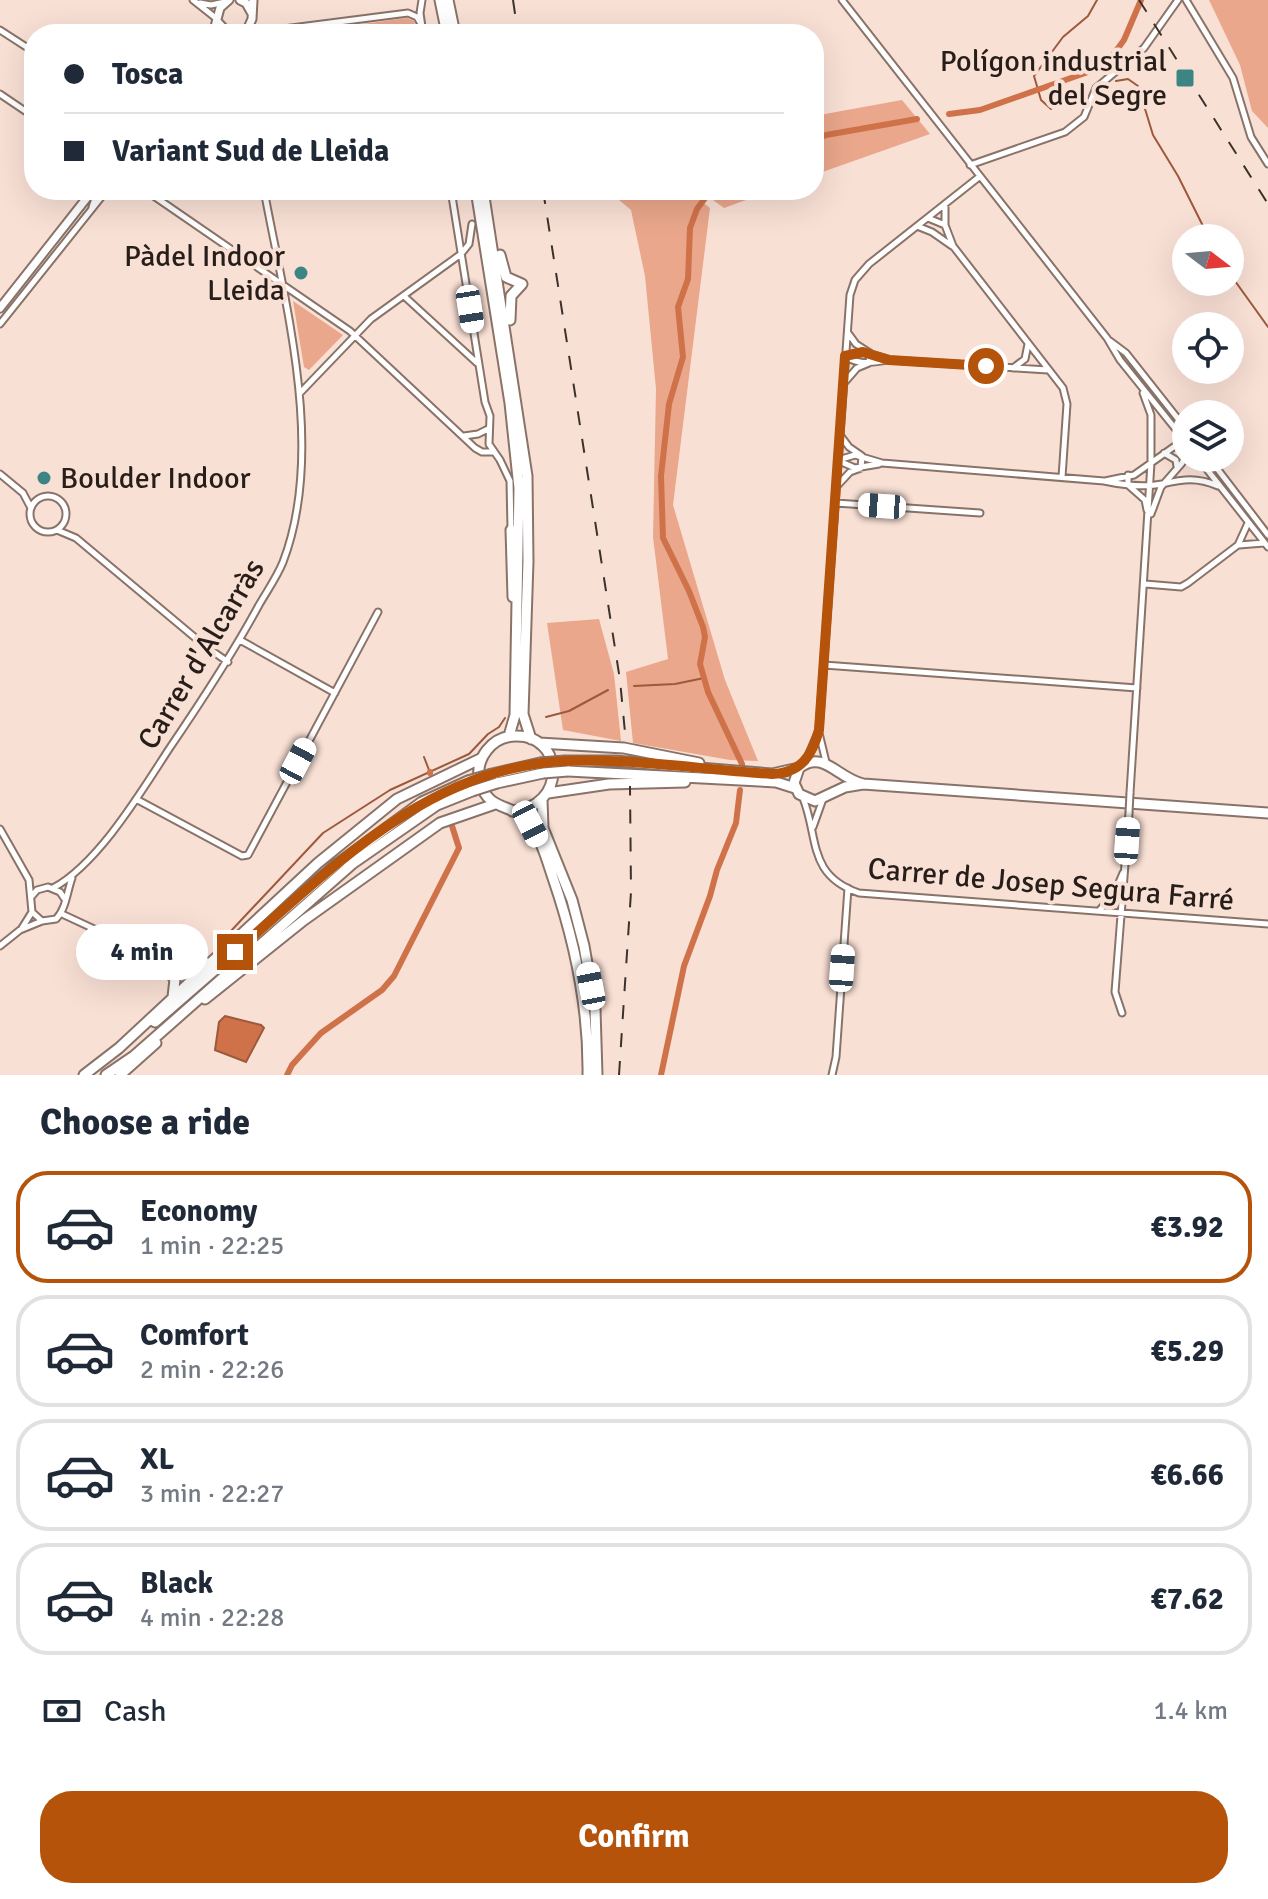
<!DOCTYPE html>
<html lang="en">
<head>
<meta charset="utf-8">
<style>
	body { margin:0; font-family:Signika,sans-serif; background:#f6f6f7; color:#1f2937; height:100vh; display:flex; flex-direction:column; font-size:30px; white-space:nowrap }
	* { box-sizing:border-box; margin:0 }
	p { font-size:26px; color:#747a83 }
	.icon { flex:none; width:44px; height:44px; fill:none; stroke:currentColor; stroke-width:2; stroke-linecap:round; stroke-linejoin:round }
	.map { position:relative; height:1075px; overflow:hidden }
	.panel { display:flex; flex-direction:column; background:#fff; flex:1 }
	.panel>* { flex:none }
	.banner { position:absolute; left:24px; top:24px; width:800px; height:176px; border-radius:32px; box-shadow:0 8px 32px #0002; display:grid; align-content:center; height:176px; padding:0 40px; background:#fff }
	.needle { width:52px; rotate:106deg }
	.buttons { position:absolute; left:1172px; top:224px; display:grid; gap:16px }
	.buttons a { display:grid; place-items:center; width:72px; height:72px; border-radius:50%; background:#fff; box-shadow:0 8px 32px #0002; font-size:40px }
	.end { position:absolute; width:36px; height:36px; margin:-18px; border:10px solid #b45309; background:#fff; box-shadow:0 0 0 4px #fff }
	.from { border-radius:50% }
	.bubble { position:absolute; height:56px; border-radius:28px; background:#fff; box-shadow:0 8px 32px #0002; font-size:26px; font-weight:700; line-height:56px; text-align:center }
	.car { position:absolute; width:24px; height:48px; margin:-24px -12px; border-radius:10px; box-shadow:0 0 6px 2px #0007; background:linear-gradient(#fff 24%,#345 0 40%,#fff 0 76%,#345 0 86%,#fff 0) }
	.banner b { display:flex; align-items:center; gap:28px; height:76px; font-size:30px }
	.banner b+b { border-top:2px solid #e0e1e3 }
	.banner i { width:20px; height:20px; background:#1f2937 }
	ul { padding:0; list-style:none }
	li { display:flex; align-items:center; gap:24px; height:112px; margin:0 16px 12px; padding:0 24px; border:4px solid #e0e1e3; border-radius:32px }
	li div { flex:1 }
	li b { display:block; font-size:30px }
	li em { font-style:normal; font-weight:700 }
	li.active { border-color:#b45309 }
	li>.icon { width:72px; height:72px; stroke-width:1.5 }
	h2 { padding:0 40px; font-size:36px; line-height:96px }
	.pay { display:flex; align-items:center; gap:20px; height:88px; padding:0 40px; font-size:30px }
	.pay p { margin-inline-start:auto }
	.button { display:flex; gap:16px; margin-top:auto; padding:16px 40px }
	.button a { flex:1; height:92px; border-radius:32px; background:#b45309; color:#fff; font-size:32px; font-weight:700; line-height:92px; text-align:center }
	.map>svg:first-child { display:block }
	.green { fill:#eaa78b }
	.water { fill:#cf724a; stroke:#9d593c; stroke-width:2 }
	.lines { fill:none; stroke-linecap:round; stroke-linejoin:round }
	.stream { stroke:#9d593c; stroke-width:2 }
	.canal { stroke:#cf724a; stroke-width:6 }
	.minor-casing { stroke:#897369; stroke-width:9 }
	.tertiary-casing { stroke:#897369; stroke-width:11 }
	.primary-casing { stroke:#897369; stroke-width:13 }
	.trunk-casing { stroke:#897369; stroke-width:13 }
	.minor { stroke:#fff; stroke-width:5 }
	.tertiary { stroke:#fff; stroke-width:7 }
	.primary { stroke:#fff; stroke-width:9 }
	.trunk { stroke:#fff; stroke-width:9 }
	.rail { stroke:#3c322d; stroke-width:2; stroke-dasharray:14 14; stroke-linecap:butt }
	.minor-bridge-casing { stroke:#897369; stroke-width:9; stroke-linecap:butt }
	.trunk-bridge-casing { stroke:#897369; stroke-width:13; stroke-linecap:butt }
	.minor-bridge { stroke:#fff; stroke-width:5 }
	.trunk-bridge { stroke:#fff; stroke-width:9 }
	.route { stroke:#b45309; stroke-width:10 }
	.poi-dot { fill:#3d8584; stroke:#f9e0d5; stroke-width:3 }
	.labels { text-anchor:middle; stroke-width:8; stroke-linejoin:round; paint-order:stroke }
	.poi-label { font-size:30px; fill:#271e1a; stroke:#f9e0d5; text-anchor:end }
	.street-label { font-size:30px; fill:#271e1a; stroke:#f9e0d5 }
</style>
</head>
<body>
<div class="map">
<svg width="1268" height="1075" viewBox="0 0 1268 1075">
	<rect width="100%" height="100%" fill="#f9e0d5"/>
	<!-- green -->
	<path class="green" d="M1209,0H1268V128L1252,111L1240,65Z
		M407,18L414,21L417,33L346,34L355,25Z
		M902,100L930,134L814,175V116Z
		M607,190H687L710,208L673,505L725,680L758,761L730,760L633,743L626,672L668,659L653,537L656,389L645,276L631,210Z
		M699,190H774L724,208Z
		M293,301L343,335L309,370L304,367Z
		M599,619L614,674L621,741L563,730L547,623Z"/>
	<!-- water -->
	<path class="water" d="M225,1016L261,1025L264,1028L246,1062L215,1050L219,1022Z"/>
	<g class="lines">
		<!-- stream -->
		<path class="stream" d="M1116,81L1128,79L1138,86L1153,135L1178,176L1209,238
			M1051,109L1041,100L1034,76L1063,37L1088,16L1097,0
			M1230,274L1268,327
			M634,686L675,684L704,678
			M546,717L569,711L608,690
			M424,757L429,770
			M230,932L323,833L390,790L469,754L488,734L499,727L505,718"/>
		<!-- canal -->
		<path class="canal" d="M949,114L980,110L1105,66L1124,40L1141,0
			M814,140L826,135L917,119
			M711,190L697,209L690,228L688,279L678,307L683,357L669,404L661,476L663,538L689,591L703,627L705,637L700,664L708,692L742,764
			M430,772V773
			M287,1075L292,1065L321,1033L382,990L394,976L459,848L452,826
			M661,1075L684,966L710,896L717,870L736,823L740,790"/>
		<defs>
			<path id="minor" d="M193,0L217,19
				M422,0L420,13L423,34
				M842,0L1107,338L1120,360L1186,442
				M1186,0L1233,78L1251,137L1268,164
				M200,3L211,5L225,2
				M0,30L34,52
				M243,34L244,31L260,32L408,13L417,17L421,24
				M0,94L34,117
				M970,165L1065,132L1084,117L1096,88L1144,48L1178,0
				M145,190L350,331L475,448L482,452H493
				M451,190L485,402L490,416L489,444L500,460L510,481L511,529
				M71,195L75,190
				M945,204V225L953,246L1063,388L1067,404L1062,477
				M92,207L98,190
				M928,218L945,225
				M917,226L932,232L952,246
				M404,296L477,363
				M0,324L107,190
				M1110,341L1126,353L1186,429
				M845,356C859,366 873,362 889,360L1048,370
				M845,356L863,352L888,359
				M1013,368L1025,359L1028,344
				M844,383L857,368L869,363L870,353L856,344L848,333
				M300,393L371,319L461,254L469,244L472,224
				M464,436L478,434L488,429
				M1164,453L1176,460L1177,467
				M1198,458L1268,547
				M1209,458L1268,535
				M838,460L855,455L882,463L1104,481C1123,485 1143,488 1162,484C1184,479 1197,477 1218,486
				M839,461L855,468L879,464
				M0,474L23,493L31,508
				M1128,475V485L1145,500L1147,510
				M1105,481L1134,475L1175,446L1186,444
				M837,486L850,472L861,468L862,456L849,447L840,435
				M30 514a18 18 0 1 1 36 0a18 18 0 1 1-36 0Z
				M836,503L980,513
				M1151,514L1161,487L1182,463L1186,454
				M57,530L76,538L205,646L228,662
				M1239,545L1264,543
				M1145,584L1181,587L1188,583L1238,545L1248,523
				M240,640L335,693
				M824,665L1137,688
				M819,733L826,762
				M805,763L819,730L850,295L855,280L869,264L979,177
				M1130,793L1151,463V415L1143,393
				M803,798C819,838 807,875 859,893L1268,924
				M136,799L242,856L248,855L378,612
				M813,827L823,799
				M0,829L29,880L32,912L42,921
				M53,888C98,864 141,792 169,749C201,702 232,655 259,605C267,591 277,577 283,562C326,450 285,304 264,190
				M31,897L37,890L48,887L60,892L64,898
				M1099,911L1115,892L1123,873
				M62,914L148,954
				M22,928L32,912
				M0,946L20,930L42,921L56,919C66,909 67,892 72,878
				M1122,1013L1115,992L1129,813
				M832,1075L836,1057L848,888"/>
			<path id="tertiary" d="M240,0L246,3L251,12
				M218,22L229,34
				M213,34L220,8L229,0
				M234,34L248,28L252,19L253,0
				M0,308L93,190"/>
			<path id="primary" d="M863,784L845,787L815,801L799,794L794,783L799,768C823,749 837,778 863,784L1268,813"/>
			<path id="trunk" d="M440,0L447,34
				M448,0L455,34
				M476,190L510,403L519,488L515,715L509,736
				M483,190L527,476L528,561L523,714L531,739
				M500,255L506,277L522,284
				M510,320L511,296L522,284
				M511,530L513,597
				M539,743L624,748L699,763
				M565,761H615L772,774L799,768
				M568,771L776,782L795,788
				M492,774L540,763
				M497,783L543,773
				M548,793L609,784L685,782
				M542,800L543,828L572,900L584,946L595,1009L597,1075
				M512,811C567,808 565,735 516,736C492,736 474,759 480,782C488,812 514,803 529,823C541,838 547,860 553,878C575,942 589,1008 588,1075
				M149,954C166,960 190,975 207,963
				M155,959L175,979L173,997
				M205,999L304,920L440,823L495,804
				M155,1022L336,865L422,802L468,781
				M84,1075L119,1048L318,863L397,799L482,758
				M106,1075L134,1056L352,864L437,805L472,791
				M120,1075L156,1043"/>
		</defs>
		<!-- minor casing -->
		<use href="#minor" class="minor-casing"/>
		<!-- tertiary casing -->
		<use href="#tertiary" class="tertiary-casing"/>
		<!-- primary casing -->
		<use href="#primary" class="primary-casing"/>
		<!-- trunk casing -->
		<use href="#trunk" class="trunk-casing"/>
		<!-- minor -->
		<use href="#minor" class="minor"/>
		<!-- tertiary -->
		<use href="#tertiary" class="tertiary"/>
		<!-- primary -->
		<use href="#primary" class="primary"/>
		<!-- trunk -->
		<use href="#trunk" class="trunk"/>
		<!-- rail -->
		<path class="rail" d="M513,0L518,34
			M1139,0L1268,204
			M543,190L620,680L626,743
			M619,1075L631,892L630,786"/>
		<defs>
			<path id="minor-bridge" d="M1129,813L1130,793"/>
			<path id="trunk-bridge" d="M540,763L565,761
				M543,773L568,771
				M468,781L492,774
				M472,791L497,783"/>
		</defs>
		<!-- minor-bridge casing -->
		<use href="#minor-bridge" class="minor-bridge-casing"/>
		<!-- trunk-bridge casing -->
		<use href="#trunk-bridge" class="trunk-bridge-casing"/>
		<!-- minor-bridge -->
		<use href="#minor-bridge" class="minor-bridge"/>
		<!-- trunk-bridge -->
		<use href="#trunk-bridge" class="trunk-bridge"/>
	</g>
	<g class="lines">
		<!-- route -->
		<path class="route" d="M235,952C332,868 429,767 565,761C635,758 703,770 772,774C801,773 812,756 819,730L845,356L863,352L889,360L986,366"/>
	</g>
	<!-- markers -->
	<g class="poi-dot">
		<rect x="1175" y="68" width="20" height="20" rx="4"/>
		<circle cx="301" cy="273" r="8"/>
		<circle cx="44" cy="478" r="8"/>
	</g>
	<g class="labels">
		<!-- poi labels -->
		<g class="poi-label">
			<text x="1167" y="71">Polígon industrial<tspan x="1167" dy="34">del Segre</tspan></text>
			<text x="285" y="266">Pàdel Indoor<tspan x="285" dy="34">Lleida</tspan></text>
			<text x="60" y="488" text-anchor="start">Boulder Indoor</text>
		</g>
		<!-- street labels -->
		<g class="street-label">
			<text transform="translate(201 654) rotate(-59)" y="10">Carrer d'Alcarràs</text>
			<text transform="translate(1051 884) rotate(5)" y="10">Carrer de Josep Segura Farré</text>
		</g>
	</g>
</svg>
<div class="buttons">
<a><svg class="needle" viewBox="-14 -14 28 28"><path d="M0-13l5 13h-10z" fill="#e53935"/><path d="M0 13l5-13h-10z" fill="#747a83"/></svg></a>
<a><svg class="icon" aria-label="locate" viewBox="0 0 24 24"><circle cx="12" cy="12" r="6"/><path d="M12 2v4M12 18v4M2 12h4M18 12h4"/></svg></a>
<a><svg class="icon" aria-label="layers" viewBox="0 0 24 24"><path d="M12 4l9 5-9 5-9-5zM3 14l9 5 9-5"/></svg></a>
</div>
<i class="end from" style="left:986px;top:366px"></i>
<i class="end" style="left:235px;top:952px"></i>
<div class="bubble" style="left:76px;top:924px;width:132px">4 min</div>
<i class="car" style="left:470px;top:309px;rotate:171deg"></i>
<i class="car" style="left:882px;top:506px;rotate:274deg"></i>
<i class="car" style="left:298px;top:761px;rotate:28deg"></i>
<i class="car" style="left:530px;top:824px;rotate:153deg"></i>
<i class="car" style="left:1127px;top:841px;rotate:4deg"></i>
<i class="car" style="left:842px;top:968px;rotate:4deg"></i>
<i class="car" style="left:591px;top:986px;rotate:349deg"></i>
<div class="banner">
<b><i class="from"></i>Tosca</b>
<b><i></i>Variant Sud de Lleida</b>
</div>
</div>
<section class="panel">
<h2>Choose a ride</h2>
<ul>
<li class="active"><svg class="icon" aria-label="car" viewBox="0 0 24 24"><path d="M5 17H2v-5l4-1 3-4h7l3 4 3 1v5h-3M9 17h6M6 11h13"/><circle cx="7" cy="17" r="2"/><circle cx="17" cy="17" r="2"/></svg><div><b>Economy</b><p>1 min · 22:25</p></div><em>€3.92</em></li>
<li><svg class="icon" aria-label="car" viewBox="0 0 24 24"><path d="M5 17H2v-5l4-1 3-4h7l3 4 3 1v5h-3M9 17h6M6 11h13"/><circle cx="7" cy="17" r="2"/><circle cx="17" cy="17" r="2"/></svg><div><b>Comfort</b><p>2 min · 22:26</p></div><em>€5.29</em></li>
<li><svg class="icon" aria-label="car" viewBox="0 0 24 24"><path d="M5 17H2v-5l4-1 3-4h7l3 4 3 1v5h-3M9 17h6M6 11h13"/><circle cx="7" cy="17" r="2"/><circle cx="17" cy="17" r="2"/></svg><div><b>XL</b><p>3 min · 22:27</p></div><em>€6.66</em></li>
<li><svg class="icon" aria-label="car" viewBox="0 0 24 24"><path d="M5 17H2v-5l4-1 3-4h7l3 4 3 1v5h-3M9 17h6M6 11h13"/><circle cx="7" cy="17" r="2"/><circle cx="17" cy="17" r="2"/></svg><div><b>Black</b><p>4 min · 22:28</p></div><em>€7.62</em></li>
</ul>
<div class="pay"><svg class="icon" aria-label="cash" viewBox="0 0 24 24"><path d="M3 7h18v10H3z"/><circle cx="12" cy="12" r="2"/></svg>Cash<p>1.4 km</p></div>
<div class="button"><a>Confirm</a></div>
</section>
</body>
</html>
